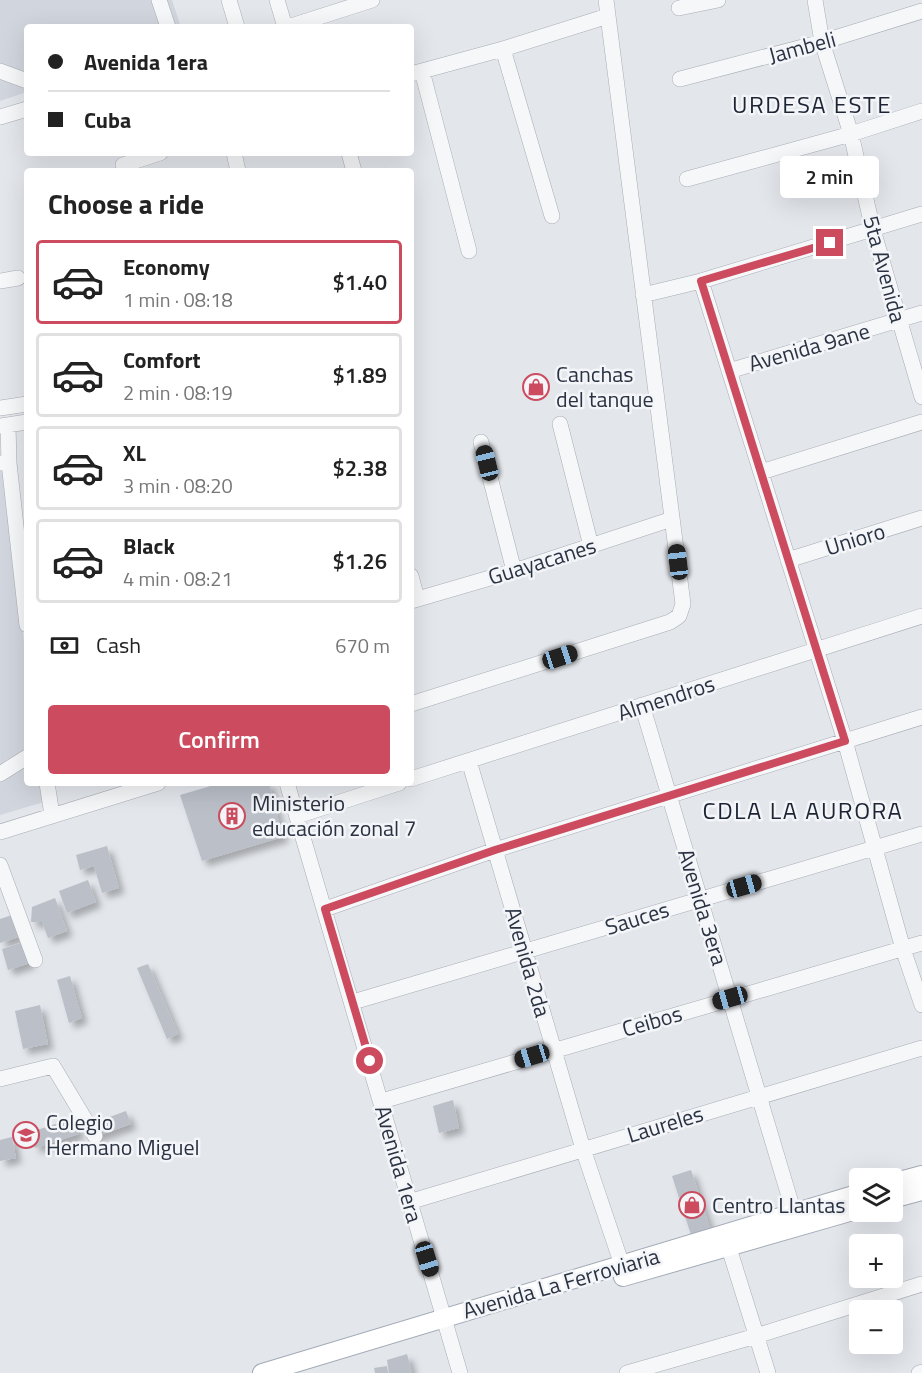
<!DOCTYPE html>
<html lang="en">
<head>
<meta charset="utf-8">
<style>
	body { margin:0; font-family:"Titillium Web",sans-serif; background:#f2f2f2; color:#222; height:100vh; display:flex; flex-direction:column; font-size:22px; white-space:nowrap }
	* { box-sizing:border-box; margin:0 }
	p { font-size:20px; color:#767676 }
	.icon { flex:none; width:33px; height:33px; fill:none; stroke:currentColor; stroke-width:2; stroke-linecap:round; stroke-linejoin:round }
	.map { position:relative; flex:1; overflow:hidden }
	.sheet { position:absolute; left:24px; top:168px; width:390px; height:618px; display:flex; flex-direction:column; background:#fff; border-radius:6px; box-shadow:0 6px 24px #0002 }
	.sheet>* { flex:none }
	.banner { position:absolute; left:24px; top:24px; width:390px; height:132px; border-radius:6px; box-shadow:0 6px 24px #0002; display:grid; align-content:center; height:132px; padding:0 24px; background:#fff }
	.buttons { position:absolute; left:849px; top:1168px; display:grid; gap:12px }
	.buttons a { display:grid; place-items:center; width:54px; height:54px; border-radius:6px; background:#fff; box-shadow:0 6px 24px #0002; font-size:30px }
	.end { position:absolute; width:27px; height:27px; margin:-14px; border:8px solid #cc4b5e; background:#fff; box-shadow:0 0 0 3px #fff }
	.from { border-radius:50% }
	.bubble { position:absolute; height:42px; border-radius:6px; background:#fff; box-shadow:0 6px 24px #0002; font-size:20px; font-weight:600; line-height:42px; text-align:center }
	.car { position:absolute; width:18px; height:36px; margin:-18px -9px; border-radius:8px; box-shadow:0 0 4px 2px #0007; background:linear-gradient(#222 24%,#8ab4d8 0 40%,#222 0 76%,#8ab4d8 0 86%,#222 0) }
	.banner b { display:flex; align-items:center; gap:21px; height:57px; font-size:22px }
	.banner b+b { border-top:2px solid #e0e0e0 }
	.banner i { width:15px; height:15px; background:#222 }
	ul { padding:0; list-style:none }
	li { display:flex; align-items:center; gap:18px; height:84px; margin:0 12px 9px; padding:0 12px; border:3px solid #e0e0e0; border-radius:6px }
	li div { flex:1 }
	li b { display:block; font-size:22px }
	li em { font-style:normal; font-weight:600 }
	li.active { border-color:#cc4b5e }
	li>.icon { width:54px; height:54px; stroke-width:1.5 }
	h2 { padding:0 24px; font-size:27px; line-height:72px }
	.pay { display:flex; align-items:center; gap:15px; height:66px; padding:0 24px; font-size:22px }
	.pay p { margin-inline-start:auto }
	.action { display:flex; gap:12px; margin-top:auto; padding:12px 24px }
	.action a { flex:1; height:69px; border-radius:6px; background:#cc4b5e; color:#fff; font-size:24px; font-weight:600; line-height:69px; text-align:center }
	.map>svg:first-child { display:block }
	.built { fill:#d1d5dd }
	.building { fill:#babfc8; filter:url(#shadow) }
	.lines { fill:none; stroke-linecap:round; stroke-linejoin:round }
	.minor-casing { stroke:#a8adb5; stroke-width:16 }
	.major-casing { stroke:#a2aab6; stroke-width:20 }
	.minor { stroke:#f6f7f9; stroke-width:15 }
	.major { stroke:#fff; stroke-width:18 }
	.route { stroke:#cc4b5e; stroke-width:8 }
	.labels { text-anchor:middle; stroke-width:5; stroke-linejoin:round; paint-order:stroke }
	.street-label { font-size:22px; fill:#2b3343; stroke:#f3f5f8 }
	.poi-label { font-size:22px; fill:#2b3343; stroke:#f3f5f8; text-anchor:start }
	.neighbourhood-label { font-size:24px; letter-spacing:1.5px; fill:#1d2534; stroke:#f3f5f8 }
</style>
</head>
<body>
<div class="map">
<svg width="922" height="1373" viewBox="0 0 922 1373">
	<defs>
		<filter id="shadow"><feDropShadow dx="5.5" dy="5.5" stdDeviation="3" flood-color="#0004"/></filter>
	</defs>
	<rect width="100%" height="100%" fill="#e3e6eb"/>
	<!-- built -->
	<path class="built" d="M0,0H172L181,27H27V92L0,101Z
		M0,449L27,666V783H42L44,802L0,815Z"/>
	<!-- building -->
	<path class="building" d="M221,783H269L283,837L202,861L180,795Z
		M107,846L119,888L102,893L94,866L80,870L76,855Z
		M88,880L96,902L67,913L59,891Z
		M55,898L67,931L48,938L42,922H31L32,907Z
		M12,915L19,937L0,943V919Z
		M24,942L30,963L8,970L2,949Z
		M148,964L178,1034L167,1039L137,968Z
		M70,976L82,1018L69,1023L57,980Z
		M40,1005L48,1044L23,1049L15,1011Z
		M453,1100L459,1128L439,1133L433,1106Z
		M126,1111L131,1124L89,1139L85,1126Z
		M74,1118L79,1134L35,1148L31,1132Z
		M12,1137L16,1158L0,1161V1140Z
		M691,1170L712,1234L693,1241L672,1176Z
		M407,1354L412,1373H389L387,1360Z
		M387,1366L388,1373H375L374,1368Z"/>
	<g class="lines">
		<defs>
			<path id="minor" d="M159,0L168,27
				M229,0L237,27
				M277,0L285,27
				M815,0L822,42L851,134L873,230L922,397
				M679,8L718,0
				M288,27L372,0
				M503,49L552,216
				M0,71L27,81
				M422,71L469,251
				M411,74L503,49L608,16
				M680,79L822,42L922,11
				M0,117L27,109
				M234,153L238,171
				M349,153L354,171
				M123,165L160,153
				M687,179L851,134L922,111
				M0,281L18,278
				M701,281L845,741L903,949L922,1005
				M643,295L701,281L922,214
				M729,371L922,313
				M0,408L27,404
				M560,424L591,546
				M8,425L9,463
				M0,426L27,422
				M481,442L514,571
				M0,463H9L27,625
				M761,472L922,422
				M788,560L922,518
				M411,576L417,599
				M411,601L514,571L672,519
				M411,704L670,622L679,616L683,604L606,0
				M642,705L794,1213
				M469,761L583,1149L622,1265
				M0,774L27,757
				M411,779L922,616
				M47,783L52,815
				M287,783L460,1373
				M297,816L399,783
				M0,832L158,783
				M0,865L35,960
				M325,909L495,850L922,717
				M353,1002L922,834
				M0,1079L53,1066L95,1136
				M382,1101L922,943
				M409,1202L922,1048
				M729,1248L768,1373
				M627,1373L756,1336L922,1284
				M919,1373L922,1372"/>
			<path id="major" d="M892,1183L922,1175
				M892,1199L922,1191
				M623,1277L860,1209
				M262,1373L860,1193"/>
		</defs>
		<!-- minor casing -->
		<use href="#minor" class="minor-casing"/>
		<!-- major casing -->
		<use href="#major" class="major-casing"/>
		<!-- minor -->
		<use href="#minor" class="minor"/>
		<!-- major -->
		<use href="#major" class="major"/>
	</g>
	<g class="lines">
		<!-- route -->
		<path class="route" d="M370,1061L325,909L495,850L845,741L701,281L830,243"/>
	</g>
	<!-- icons -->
	<defs>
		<symbol id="shop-ring" viewBox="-11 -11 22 22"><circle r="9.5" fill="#f3f5f8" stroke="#cc4b5e" stroke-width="1.5"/><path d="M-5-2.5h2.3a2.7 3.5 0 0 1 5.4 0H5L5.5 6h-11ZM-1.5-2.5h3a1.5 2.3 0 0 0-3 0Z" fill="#cc4b5e"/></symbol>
		<symbol id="building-ring" viewBox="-11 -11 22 22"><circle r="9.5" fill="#f3f5f8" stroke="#cc4b5e" stroke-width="1.5"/><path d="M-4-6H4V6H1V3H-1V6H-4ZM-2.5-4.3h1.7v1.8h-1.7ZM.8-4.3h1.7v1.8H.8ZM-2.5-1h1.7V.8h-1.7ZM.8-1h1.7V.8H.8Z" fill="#cc4b5e"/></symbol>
		<symbol id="university-ring" viewBox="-11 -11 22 22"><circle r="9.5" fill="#f3f5f8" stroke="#cc4b5e" stroke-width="1.5"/><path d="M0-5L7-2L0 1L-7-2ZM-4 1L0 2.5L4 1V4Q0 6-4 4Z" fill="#cc4b5e"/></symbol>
	</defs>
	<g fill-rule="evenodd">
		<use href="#shop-ring" x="521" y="372" width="30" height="30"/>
		<use href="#building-ring" x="217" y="801" width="30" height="30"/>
		<use href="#university-ring" x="11" y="1120" width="30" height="30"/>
		<use href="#shop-ring" x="677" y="1190" width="30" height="30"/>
	</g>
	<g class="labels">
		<!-- street labels -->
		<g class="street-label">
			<text transform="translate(802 47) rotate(-15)" y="8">Jambeli</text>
			<text transform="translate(885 269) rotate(75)" y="8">5ta Avenida</text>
			<text transform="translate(809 347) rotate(-16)" y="8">Avenida 9ane</text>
			<text transform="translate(855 539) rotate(-17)" y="8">Unioro</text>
			<text transform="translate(542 561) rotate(-17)" y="8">Guayacanes</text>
			<text transform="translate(666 698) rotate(-18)" y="8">Almendros</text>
			<text transform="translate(703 907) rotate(73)" y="8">Avenida 3era</text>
			<text transform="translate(637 918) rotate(-17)" y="8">Sauces</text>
			<text transform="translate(528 962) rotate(74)" y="8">Avenida 2da</text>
			<text transform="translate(652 1021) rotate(-16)" y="8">Ceibos</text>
			<text transform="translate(665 1124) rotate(-17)" y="8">Laureles</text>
			<text transform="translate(399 1164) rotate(74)" y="8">Avenida 1era</text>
			<text transform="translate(561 1283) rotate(-16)" y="8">Avenida La Ferroviaria</text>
		</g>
		<!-- poi labels -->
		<g class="poi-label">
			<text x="556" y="382">Canchas<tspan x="556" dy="25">del tanque</tspan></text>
			<text x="252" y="811">Ministerio<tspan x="252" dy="25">educación zonal 7</tspan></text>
			<text x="46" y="1130">Colegio<tspan x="46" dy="25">Hermano Miguel</tspan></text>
			<text x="712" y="1213">Centro Llantas</text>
		</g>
		<!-- neighbourhood labels -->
		<g class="neighbourhood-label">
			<text x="812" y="113">URDESA ESTE</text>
			<text x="803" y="819">CDLA LA AURORA</text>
		</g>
	</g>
</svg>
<div class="buttons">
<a><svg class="icon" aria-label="layers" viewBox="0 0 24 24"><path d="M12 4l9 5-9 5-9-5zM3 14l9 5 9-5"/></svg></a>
<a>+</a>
<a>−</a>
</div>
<i class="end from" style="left:370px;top:1061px"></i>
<i class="end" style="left:830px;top:243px"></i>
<div class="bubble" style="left:780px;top:156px;width:99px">2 min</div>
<i class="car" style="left:487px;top:463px;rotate:346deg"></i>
<i class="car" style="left:678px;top:562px;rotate:353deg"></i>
<i class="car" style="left:560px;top:657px;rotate:72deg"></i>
<i class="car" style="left:744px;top:886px;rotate:74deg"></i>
<i class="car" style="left:730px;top:998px;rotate:254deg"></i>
<i class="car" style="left:532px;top:1056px;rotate:253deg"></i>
<i class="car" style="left:427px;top:1259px;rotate:163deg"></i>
<div class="banner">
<b><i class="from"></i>Avenida 1era</b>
<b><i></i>Cuba</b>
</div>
<section class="sheet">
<h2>Choose a ride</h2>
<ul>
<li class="active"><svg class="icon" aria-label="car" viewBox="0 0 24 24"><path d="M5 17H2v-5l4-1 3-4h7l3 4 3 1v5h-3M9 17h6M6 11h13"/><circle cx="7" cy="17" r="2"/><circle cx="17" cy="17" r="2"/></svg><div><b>Economy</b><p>1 min · 08:18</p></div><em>$1.40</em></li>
<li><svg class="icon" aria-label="car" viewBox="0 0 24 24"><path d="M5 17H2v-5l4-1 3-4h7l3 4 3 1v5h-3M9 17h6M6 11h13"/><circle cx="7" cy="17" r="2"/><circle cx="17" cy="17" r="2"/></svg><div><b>Comfort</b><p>2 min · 08:19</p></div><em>$1.89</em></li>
<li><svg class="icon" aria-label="car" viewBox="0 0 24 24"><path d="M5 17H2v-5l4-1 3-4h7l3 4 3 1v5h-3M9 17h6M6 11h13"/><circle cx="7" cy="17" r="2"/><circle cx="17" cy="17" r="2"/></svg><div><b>XL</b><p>3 min · 08:20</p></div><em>$2.38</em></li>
<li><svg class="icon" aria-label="car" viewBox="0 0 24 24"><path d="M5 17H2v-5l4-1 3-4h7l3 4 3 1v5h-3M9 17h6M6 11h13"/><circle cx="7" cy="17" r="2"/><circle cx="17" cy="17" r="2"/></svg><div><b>Black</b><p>4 min · 08:21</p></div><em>$1.26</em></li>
</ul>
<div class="pay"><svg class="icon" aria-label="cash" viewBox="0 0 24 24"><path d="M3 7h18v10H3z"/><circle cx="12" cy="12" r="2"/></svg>Cash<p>670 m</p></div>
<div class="action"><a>Confirm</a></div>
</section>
</div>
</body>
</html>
